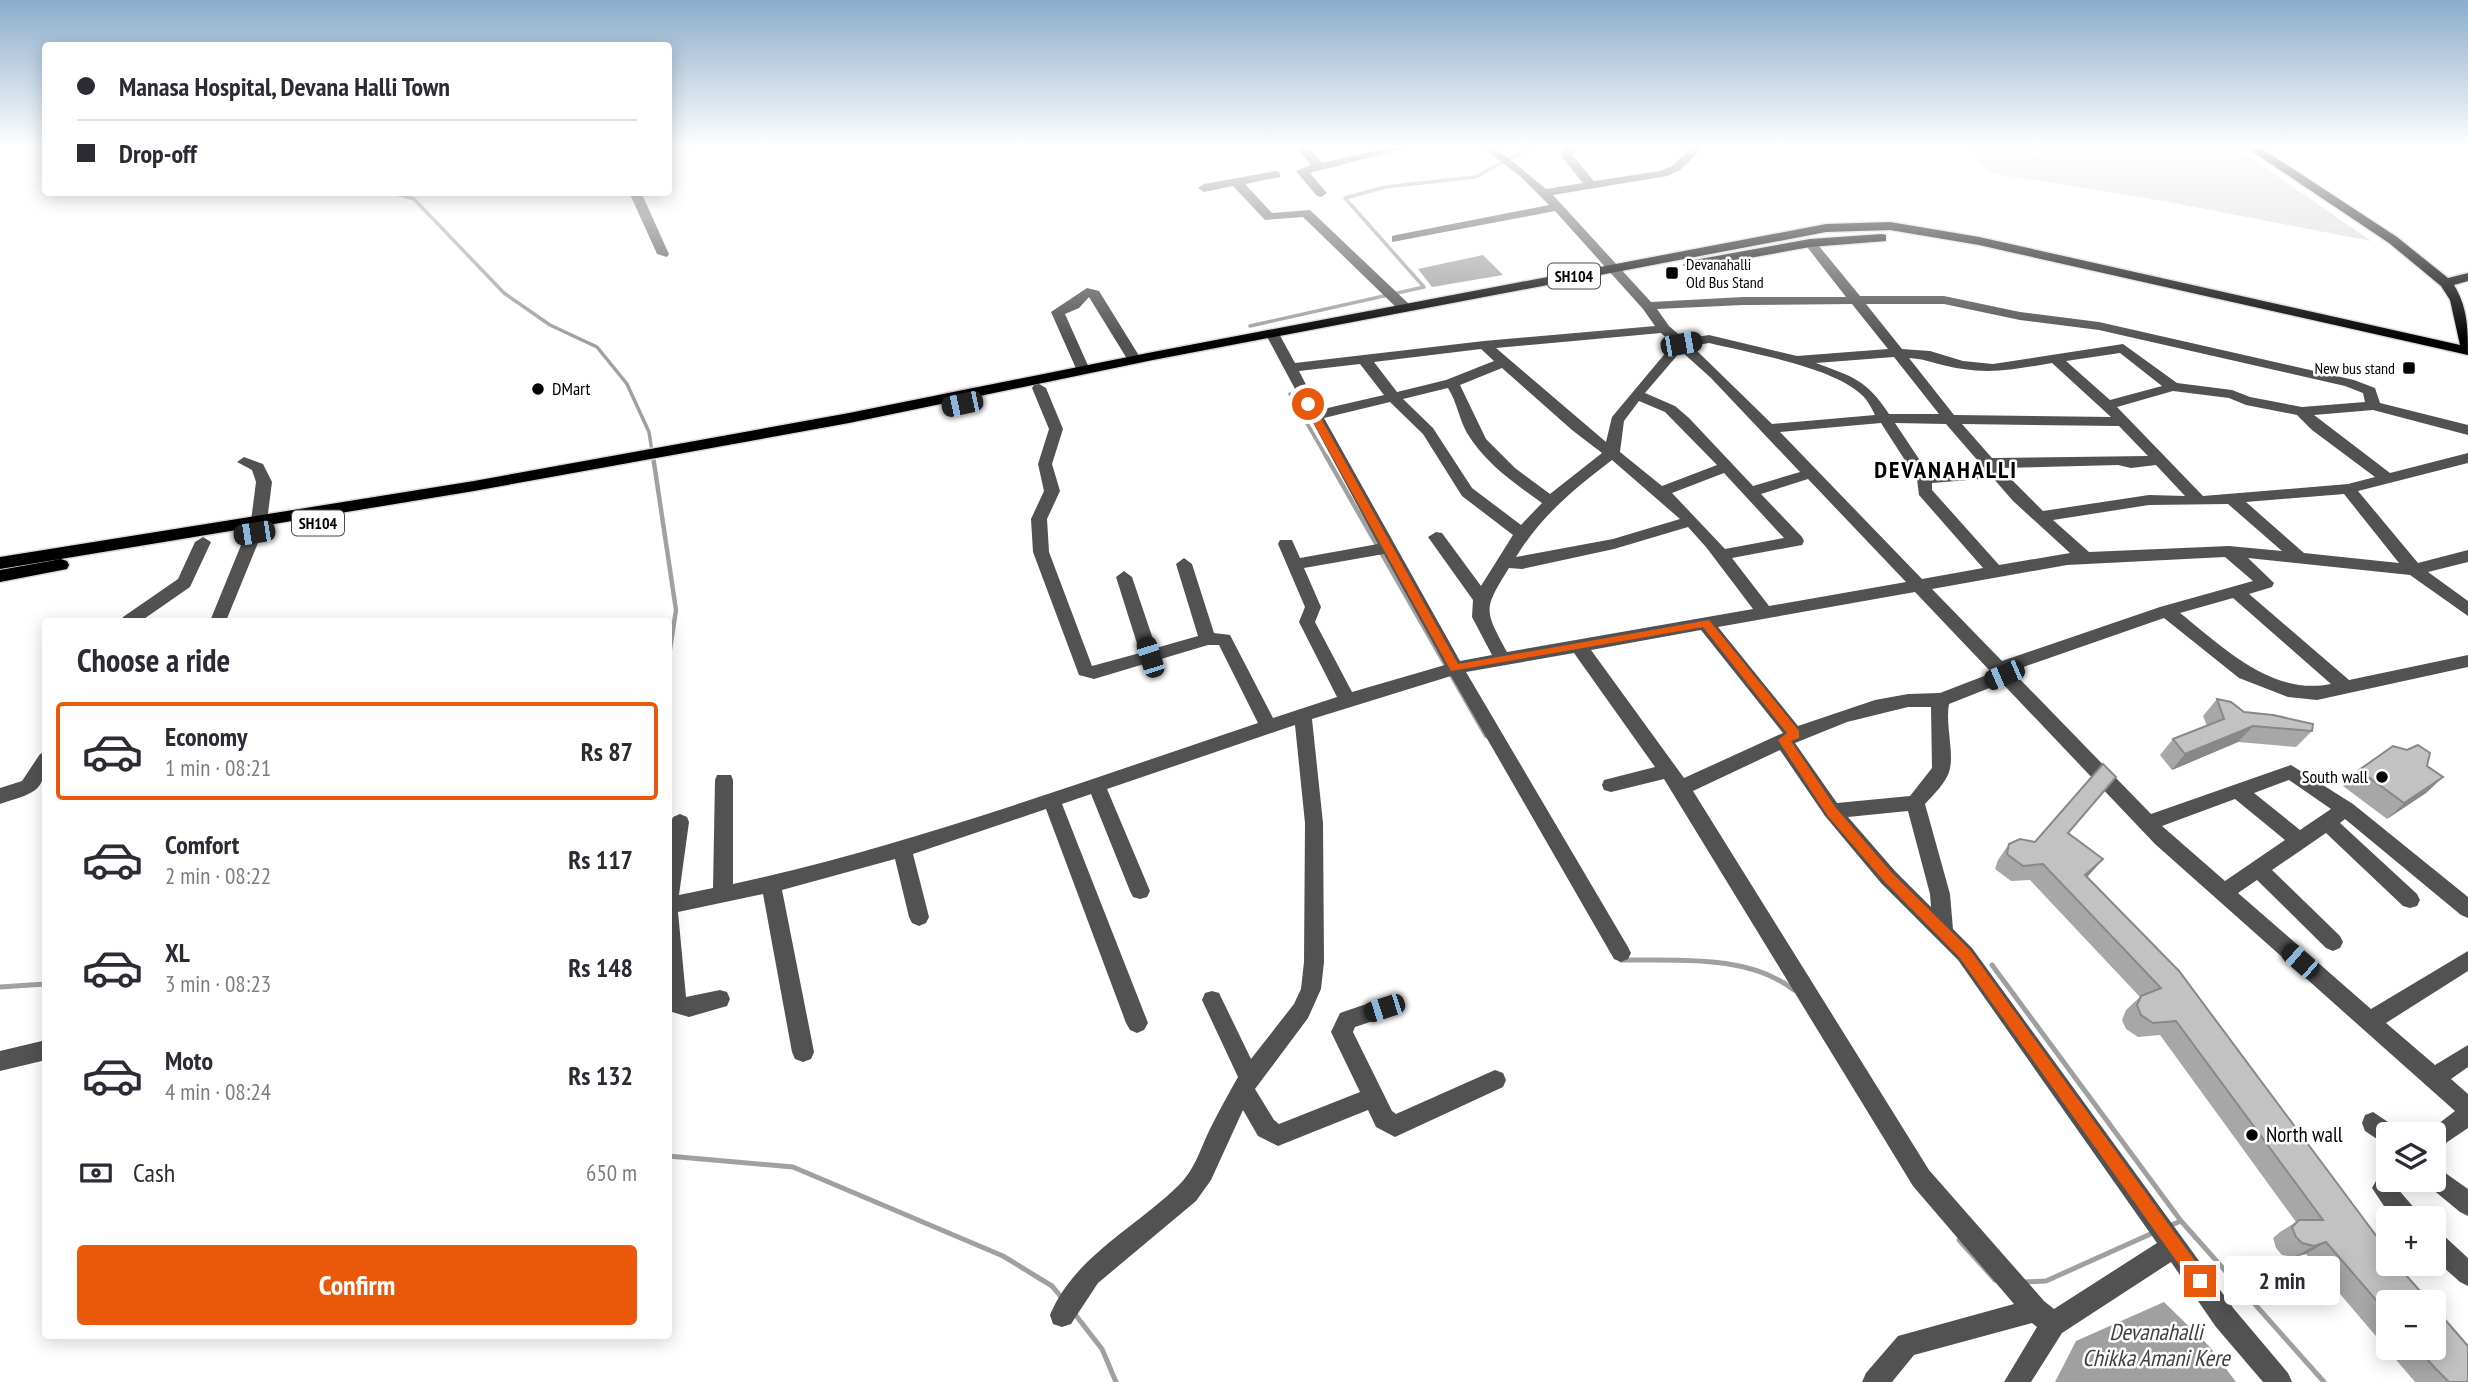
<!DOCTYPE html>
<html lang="en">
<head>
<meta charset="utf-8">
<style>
	body { margin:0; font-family:"PT Sans Narrow",sans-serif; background:#f7f7f7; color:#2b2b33; height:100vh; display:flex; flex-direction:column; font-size:26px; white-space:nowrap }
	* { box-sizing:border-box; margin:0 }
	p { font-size:23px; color:#7c7c81 }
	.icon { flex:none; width:38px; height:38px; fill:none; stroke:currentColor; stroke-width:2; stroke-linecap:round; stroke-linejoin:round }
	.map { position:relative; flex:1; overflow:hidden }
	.details { position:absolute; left:42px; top:618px; width:630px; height:721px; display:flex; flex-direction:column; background:#fff; border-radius:7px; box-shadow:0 4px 18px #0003 }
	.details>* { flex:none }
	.top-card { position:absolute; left:42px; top:42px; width:630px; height:154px; border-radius:7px; box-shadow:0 4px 18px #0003; display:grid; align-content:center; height:154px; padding:0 35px; background:#fff }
	.buttons { position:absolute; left:2376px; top:1122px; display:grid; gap:14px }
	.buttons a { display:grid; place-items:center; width:70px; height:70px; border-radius:7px; background:#fff; box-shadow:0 4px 18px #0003; font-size:35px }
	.end { position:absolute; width:32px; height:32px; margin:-16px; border:9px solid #ea580c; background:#fff; box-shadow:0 0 0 4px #fff }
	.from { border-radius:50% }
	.bubble { position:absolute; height:49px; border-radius:7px; background:#fff; box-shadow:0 4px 18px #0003; font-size:23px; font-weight:800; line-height:49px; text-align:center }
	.car { position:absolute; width:21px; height:42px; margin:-21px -10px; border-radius:9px; box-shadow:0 0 5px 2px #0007; background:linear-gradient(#222 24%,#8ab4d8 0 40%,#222 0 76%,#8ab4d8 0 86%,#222 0) }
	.top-card b { display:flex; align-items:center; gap:24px; height:66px; font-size:26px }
	.top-card b+b { border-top:2px solid #e1e1e2 }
	.top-card i { width:18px; height:18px; background:#2b2b33 }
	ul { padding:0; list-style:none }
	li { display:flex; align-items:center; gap:21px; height:98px; margin:0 14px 10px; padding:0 21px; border:4px solid transparent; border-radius:7px }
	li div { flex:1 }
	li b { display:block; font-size:26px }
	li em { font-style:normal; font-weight:800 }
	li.selected { border-color:#ea580c }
	li>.icon { width:63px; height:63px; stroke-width:1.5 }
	h2 { padding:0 35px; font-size:32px; line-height:84px }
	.pay { display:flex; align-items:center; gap:18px; height:77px; padding:0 35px; font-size:26px }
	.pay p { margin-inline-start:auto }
	.primary-button { display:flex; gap:14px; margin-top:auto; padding:14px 35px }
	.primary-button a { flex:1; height:80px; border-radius:7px; background:#ea580c; color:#fff; font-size:28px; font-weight:800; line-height:80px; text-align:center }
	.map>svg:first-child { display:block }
	.green { fill:#d9d9d9 }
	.water { fill:#a0a0a0 }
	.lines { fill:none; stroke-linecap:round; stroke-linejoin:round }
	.stream-far2 { stroke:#a0a0a0; stroke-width:3.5 }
	.stream-far1 { stroke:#a0a0a0; stroke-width:4.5 }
	.stream { stroke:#a0a0a0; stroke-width:5 }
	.major-casing { stroke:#dbdbdb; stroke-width:3 }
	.minor { fill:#525252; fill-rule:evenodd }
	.major { fill:#000; fill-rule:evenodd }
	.wall { fill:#a7a7a7 }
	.shaded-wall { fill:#888 }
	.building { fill:#c2c2c2; stroke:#888; stroke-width:2 }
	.route { fill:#ea580c }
	.poi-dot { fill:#000; stroke:#fff; stroke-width:2.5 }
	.labels { text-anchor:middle; stroke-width:5; stroke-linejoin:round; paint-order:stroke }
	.far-poi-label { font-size:16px; fill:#000; stroke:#fff; text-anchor:start }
	.shield { fill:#fff; stroke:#4c4c4c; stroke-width:2 }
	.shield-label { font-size:16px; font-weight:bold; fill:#000 }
	.poi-label { font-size:18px; fill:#000; stroke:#fff; text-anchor:start }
	.near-poi-label { font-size:21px; fill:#000; stroke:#fff; text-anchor:start }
	.near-water-label { font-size:23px; font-style:italic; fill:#414141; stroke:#fff }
	.district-label { font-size:24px; font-weight:bold; letter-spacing:2px; fill:#000; stroke:#fff }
</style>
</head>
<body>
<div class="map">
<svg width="2468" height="1382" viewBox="0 0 2468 1382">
	<rect width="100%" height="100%" fill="#fff"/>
	<!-- green -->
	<path class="green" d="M1968,148H2237L2371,241L2158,200L1989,173Z"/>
	<!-- water -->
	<path class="water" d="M1483,255L1503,275L1432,287L1418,269Z
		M2164,1302L2209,1346L2236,1382H2055L2076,1341Z"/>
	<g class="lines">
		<!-- stream-far2 -->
		<path class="stream-far2" d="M389,192L414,199L504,293L550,325L597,347L627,384L649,432L653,458
			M1250,326L1424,287L1345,198L1385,187L1475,177L1530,148
			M1290,394L1327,458"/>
		<!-- stream-far1 -->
		<path class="stream-far1" d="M653,456L676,610L668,662
			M1326,456L1486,736"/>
		<!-- stream -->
		<path class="stream" d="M1621,960C1677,961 1748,954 1794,990
			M1992,965L2181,1221L2324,1382
			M0,987L46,984
			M668,1156L793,1167L1003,1256L1052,1286L1062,1298
			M2169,1226L2181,1221
			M1959,1240L1995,1280
			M2024,1282L2046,1281L2155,1232
			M1074,1313L1102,1349L1116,1382"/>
		<defs>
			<path id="major" d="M2247,148H2261L2397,237L2448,278L2468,273V281L2454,285C2468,308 2468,329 2468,355L1979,245L1890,230L1826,232L1153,360L849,423L474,491L0,569V557L474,481L849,413L1153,352L1826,224L1890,222L1979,237L2460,345L2450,300L2441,286L2389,243Z
				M1882,234L1886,235V241L1810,247L1689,269L1683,265L1689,261L1810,239Z
				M61,559L67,561L69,565L67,569L0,582V570Z"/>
		</defs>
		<!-- major casing -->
		<use href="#major" class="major-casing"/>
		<!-- minor -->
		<path class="minor" d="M1297,148H1309L1322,163L1387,148H1407L1310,173L1327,193L1321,197L1317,196L1296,171L1311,165Z
			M1483,148H1496L1546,189L1583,183L1561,156L1563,148H1575L1573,156L1594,181L1660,171L1672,166L1691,148H1703L1680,170L1667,176L1553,195L1651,302L1743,297H1846L1804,243L1810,239L1814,240L1860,296H1944L2020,312L2099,322L2354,380L2375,388L2380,403L2468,425V435L2373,410L2314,415L2390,473L2468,453V463L2358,491L2418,563L2468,550V562L2428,572L2468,601V616L2410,575L2248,558L2274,583L2272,587L2249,594L2349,680L2468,655V667L2317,700L2288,697L2239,678L2164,618L2012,671L2151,814L2291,765L2353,804L2468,897V918L2461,915L2345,819L2340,823L2417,894L2420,900L2417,906L2410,908L2403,906L2326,833L2272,870L2340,936L2343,942L2340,948L2333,951L2326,948L2257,880L2238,893L2371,1009L2468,951V971L2386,1023L2435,1065L2468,1045V1067L2451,1079L2468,1094V1128L2434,1151V1134H2425L2455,1111L2155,844L2002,683L1949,704C1945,725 1955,754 1949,772C1945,784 1933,795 1925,804L1950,894L1953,929L1972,948L2234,1309L2288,1373L2292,1382H2263L2216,1327L2171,1262L2062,1333L2031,1382H2004L2037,1327L2032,1323L1914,1355L1892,1382H1862L1866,1373L1898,1336L2014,1304L1913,1186L1664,779L1611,792L1604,790L1602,785L1604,780L1655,767L1574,653L1466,672L1628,947L1631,953L1628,959L1621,962L1614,959L1451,676L1312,719L1323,823L1324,962L1321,989L1308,1018L1255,1089L1274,1120L1279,1124L1360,1092L1331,1032L1340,1013L1384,998L1391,1001L1395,1008L1391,1015L1355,1027L1353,1032L1392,1111L1396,1114L1495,1070L1503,1073L1506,1080L1503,1087L1395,1137L1376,1127L1368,1110L1278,1146L1258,1136L1243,1110L1211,1180L1196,1201L1098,1283L1071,1324L1062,1327L1053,1324L1050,1315C1074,1257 1135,1228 1178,1186C1196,1169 1201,1146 1212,1125C1220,1109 1229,1093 1238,1077L1202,1000L1205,993L1212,991L1219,993L1251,1059L1294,1004L1301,989L1304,962L1305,823L1295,725L1107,789L1150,891L1147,897L1140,899L1133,897L1130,891L1091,794L1062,804L1148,1023L1144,1030L1137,1033L1130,1030L1126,1023L1046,809L913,854L929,917L926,923L919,926L912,923L909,917L895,859L782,890L814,1052L811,1059L803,1062L795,1059L792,1052L763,894L678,912L686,997L720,990L727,992L730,999L727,1006L689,1017L672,1012L668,1006L671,822L673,817L680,814L687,817L689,822L679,895L713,888L715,780L717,775H731L733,780V884C912,845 1084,781 1258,723L1219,645H1208L1094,679L1079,675L1033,552L1031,519L1044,491L1038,464L1049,429L1032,388L1034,385L1039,384L1046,388L1063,429L1052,464L1060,491L1047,519L1049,552L1092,666L1140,653L1116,577L1124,571L1132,577L1156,648L1198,636L1176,564L1184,558L1192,564L1214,633L1230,635L1273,718L1337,697L1299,622L1305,607L1278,544L1280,540H1292L1300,558L1378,544L1265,333L1267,330H1277L1295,363L1484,341L1655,326L1643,309L1555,211L1392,242V236L1396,235L1549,205L1520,176ZM1852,304L1888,349L1797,356L1709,335L1684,339L1669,326L1657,309L1743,305ZM1866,304H1944L2020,320L2099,330L2345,386L2363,393L2365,402L2302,407L2250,397L2232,390L2177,383L2123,344L1993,364L1963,361L1930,351L1902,349ZM1661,333L1673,344L1612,417L1606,442L1496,348ZM1709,343C1750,353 1834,367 1863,396C1868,401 1872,409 1875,415L1772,424L1692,346ZM1481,349L1494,361L1446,380L1397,392L1374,362ZM1681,351L1711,378L1800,472L1753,486L1689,418L1675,406L1645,393ZM2120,353L2162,386L2110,400L2066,361ZM1894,357L1939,414H1889C1866,379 1853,377 1816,363ZM1909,358C1928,359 1944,367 1963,369C1994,374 2022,368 2052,363L2111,417L1954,415ZM1360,364L1384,395L1319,410L1299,371ZM1502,368L1572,430L1602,453L1550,494L1515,468L1486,439L1460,385ZM1448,388C1457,402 1459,419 1467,433C1485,463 1514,483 1542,503L1521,525L1472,488L1433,428L1403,399ZM2173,391L2229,398L2246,405L2297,415L2312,430L2375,477L2348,484L2203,496L2117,407ZM1639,401L1665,412L1717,465L1662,486L1620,452L1624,421ZM1390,402L1423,434L1462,496L1513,535L1481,586L1442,533L1436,532L1428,537L1473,600L1472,617L1492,655L1460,661L1324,418ZM1881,423L1917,479L1919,495L1983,568L1922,579L1780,432ZM1895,423L1946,424L1985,469L1929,474ZM1962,424L2119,426L2148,456L1992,458ZM1612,460L1680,519L1613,539L1516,557C1540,517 1575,488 1612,460ZM2118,465L2131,468L2156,465L2185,496L2149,495L2043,511L2000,468ZM1724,473L1784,538L1725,549L1672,493ZM1993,478L2013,501L2070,553L1999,565L1932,490V483ZM1808,479L1906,582L1769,606L1732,558L1802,545L1804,541L1802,537L1761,494ZM2344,494L2399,563L2304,553L2246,502ZM2228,504L2282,551L2229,546L2089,552L2053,520L2149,505ZM1688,527L1706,547L1753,609L1507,652C1484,609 1483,610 1509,568L1522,569L1614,549ZM1384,554L1445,665L1352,692L1315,622L1321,607L1304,568ZM2225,557L2253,581L2160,607L2002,661L1932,589L2067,565ZM1915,592L1992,673L1940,693L1908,694L1875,700L1798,726L1718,627ZM2233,598L2331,684C2271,696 2223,647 2180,613ZM1701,630L1783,733L1684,778L1591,650ZM1908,707H1931L1932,768L1910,796L1837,803L1795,743L1847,722ZM1780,750L1825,816L1881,883L1958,960L2157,1243L2054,1309L2044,1301L1929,1170L1693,791ZM2289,780L2331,809L2300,830L2254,793ZM2235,799L2285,840L2225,881L2162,826ZM1908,811L1930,894L1931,907L1895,871L1848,817Z
			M1276,171L1280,173V177L1245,184L1272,213L1310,210L1410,305V311H1400L1303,217L1265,220L1233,186L1204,192L1198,188L1204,184Z
			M629,192H641L669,254L667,257L657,254Z
			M1087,288L1099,291L1141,359L1139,362H1129L1089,297L1079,308L1065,314L1090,370L1083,374L1078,373L1051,312Z
			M244,457L263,464L272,482L267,521L259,526L251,521L256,482L252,470L237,462Z
			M254,528L262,533L226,621H210L246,533Z
			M203,537L211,542L190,587L141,621H121L123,617L178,579L195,542Z
			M46,752C46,793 36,792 0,804V788L22,781L40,754Z
			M46,1040V1060L0,1071V1051Z
			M2373,1112L2397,1128L2399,1134H2389V1147L2365,1131L2362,1123L2365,1115Z
			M2434,1165L2468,1189V1216L2460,1212L2426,1184L2424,1180H2434Z
			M2389,1169V1180H2400L2397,1188L2416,1210L2420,1218H2392L2372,1188L2381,1172Z
			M2434,1230L2442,1234L2468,1258V1286L2460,1282L2434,1259Z"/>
		<!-- major -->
		<use href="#major" class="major"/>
	</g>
	<!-- wall -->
	<path class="wall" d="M2217,699L2244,712L2312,731L2296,747L2238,742L2172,770L2160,755L2173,739L2207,726L2203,716Z
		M2427,766L2443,777L2426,793L2387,819L2343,786L2359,770Z
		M2116,777L2068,833L2103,859L2087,877L2389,1302V1348H2434L2468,1382H2415L2306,1254L2294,1257L2282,1255L2276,1248L2273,1238L2280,1232L2296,1222L2160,1035L2138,1037L2126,1029L2122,1020L2126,1010L2140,997L2030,880L2011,881L1995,869L1998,860L2009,844L2035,842Z"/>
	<!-- shaded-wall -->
	<path class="shaded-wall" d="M2253,726L2238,742L2172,770L2185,754Z
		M2443,777L2426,793L2387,819L2404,803Z
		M2103,859L2090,874L2072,890L2085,875Z
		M2326,1242L2306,1254L2294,1257L2314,1246Z"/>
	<!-- building -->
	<path class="building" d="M2217,699L2231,702L2244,712L2273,715L2313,724L2312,731L2253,726L2185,754L2173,739L2224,719Z
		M2418,745L2430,753L2427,766L2443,777L2404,803L2359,770L2393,746L2407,750Z
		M2103,764L2116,777L2068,833L2103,859L2085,875L2179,971L2389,1253V1264H2396L2430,1302H2389V1315L2326,1242L2314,1246L2302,1243L2296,1237L2292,1227L2299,1220H2323L2176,1021L2153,1023L2141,1015L2137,1005L2141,996L2161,988L2043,864L2023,866L2007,854L2009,844L2020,839L2035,842Z
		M2434,1307L2468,1346V1382H2449L2435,1368L2417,1348H2434Z"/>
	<!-- sky -->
	<linearGradient id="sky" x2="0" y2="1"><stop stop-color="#8baccb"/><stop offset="0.43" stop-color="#fff"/><stop offset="1" stop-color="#fff" stop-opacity="0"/></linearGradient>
	<rect width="2468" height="341" fill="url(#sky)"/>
	<!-- route -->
	<path class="route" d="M1308,401L1313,404L1458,664L1709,620L1799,731V738L1791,741L1836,808L1892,873L1970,950L2206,1276V1287H2195L1960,958L1883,880L1827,815L1778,740L1787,733L1703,627L1451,671L1303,404Z"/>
	<!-- markers -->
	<g class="poi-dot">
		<rect x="1665" y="266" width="14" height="14" rx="3.5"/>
		<rect x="2402" y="361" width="14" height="14" rx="3.5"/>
		<circle cx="538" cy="389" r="7"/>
		<circle cx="2382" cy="777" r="7"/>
		<circle cx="2252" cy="1135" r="7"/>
	</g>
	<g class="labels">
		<!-- far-poi labels -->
		<g class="far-poi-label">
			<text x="1686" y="270">Devanahalli<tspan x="1686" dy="18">Old Bus Stand</tspan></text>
			<text x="2395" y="374" text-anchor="end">New bus stand</text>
		</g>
		<!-- shield labels -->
		<g class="shield">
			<rect x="1548" y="263.5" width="52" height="25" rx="5"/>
			<rect x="292" y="510.5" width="52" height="25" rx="5"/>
		</g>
		<g class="shield-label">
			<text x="1574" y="282">SH104</text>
			<text x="318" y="529">SH104</text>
		</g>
		<!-- poi labels -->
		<g class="poi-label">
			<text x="552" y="395">DMart</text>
			<text x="2368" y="783" text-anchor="end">South wall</text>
		</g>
		<!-- near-poi labels -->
		<g class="near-poi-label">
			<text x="2266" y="1142">North wall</text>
		</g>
		<!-- near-water labels -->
		<g class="near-water-label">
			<text x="2156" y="1340">Devanahalli<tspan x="2156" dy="26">Chikka Amani Kere</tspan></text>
		</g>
		<!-- district labels -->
		<g class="district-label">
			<text x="1946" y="478">DEVANAHALLI</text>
		</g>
	</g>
</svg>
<div class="buttons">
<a><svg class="icon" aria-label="layers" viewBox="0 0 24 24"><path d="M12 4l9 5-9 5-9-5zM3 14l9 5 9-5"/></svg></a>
<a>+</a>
<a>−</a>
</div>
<i class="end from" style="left:1308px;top:404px"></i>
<i class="end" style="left:2200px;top:1281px"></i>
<div class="bubble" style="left:2224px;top:1256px;width:116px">2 min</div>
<i class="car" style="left:1681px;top:344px;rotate:80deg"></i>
<i class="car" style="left:962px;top:404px;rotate:258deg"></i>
<i class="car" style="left:254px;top:533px;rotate:261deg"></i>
<i class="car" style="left:1150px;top:657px;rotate:342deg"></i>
<i class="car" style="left:2004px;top:675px;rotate:247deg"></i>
<i class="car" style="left:2300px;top:961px;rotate:311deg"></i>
<i class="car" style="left:1384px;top:1008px;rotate:252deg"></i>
<div class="top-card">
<b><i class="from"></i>Manasa Hospital, Devana Halli Town</b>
<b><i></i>Drop-off</b>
</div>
<section class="details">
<h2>Choose a ride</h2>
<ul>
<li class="selected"><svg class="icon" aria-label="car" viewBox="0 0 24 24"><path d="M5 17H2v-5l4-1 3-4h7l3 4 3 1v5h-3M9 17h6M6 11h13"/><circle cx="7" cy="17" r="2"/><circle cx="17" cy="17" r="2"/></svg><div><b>Economy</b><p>1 min · 08:21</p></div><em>Rs 87</em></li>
<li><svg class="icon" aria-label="car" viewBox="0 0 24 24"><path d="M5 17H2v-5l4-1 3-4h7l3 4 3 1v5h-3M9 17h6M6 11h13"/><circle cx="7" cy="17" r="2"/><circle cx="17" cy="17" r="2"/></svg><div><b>Comfort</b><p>2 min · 08:22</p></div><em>Rs 117</em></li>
<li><svg class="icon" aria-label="car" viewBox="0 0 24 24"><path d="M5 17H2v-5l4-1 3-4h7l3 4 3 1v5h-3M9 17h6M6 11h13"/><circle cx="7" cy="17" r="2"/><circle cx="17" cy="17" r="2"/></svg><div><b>XL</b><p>3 min · 08:23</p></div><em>Rs 148</em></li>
<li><svg class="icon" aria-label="car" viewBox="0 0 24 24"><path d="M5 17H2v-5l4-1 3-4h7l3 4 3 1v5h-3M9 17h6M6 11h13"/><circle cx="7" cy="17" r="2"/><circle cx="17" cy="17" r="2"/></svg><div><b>Moto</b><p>4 min · 08:24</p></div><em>Rs 132</em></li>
</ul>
<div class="pay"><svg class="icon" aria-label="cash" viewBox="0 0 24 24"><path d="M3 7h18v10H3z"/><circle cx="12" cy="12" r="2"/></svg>Cash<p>650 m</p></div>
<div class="primary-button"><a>Confirm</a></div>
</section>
</div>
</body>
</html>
